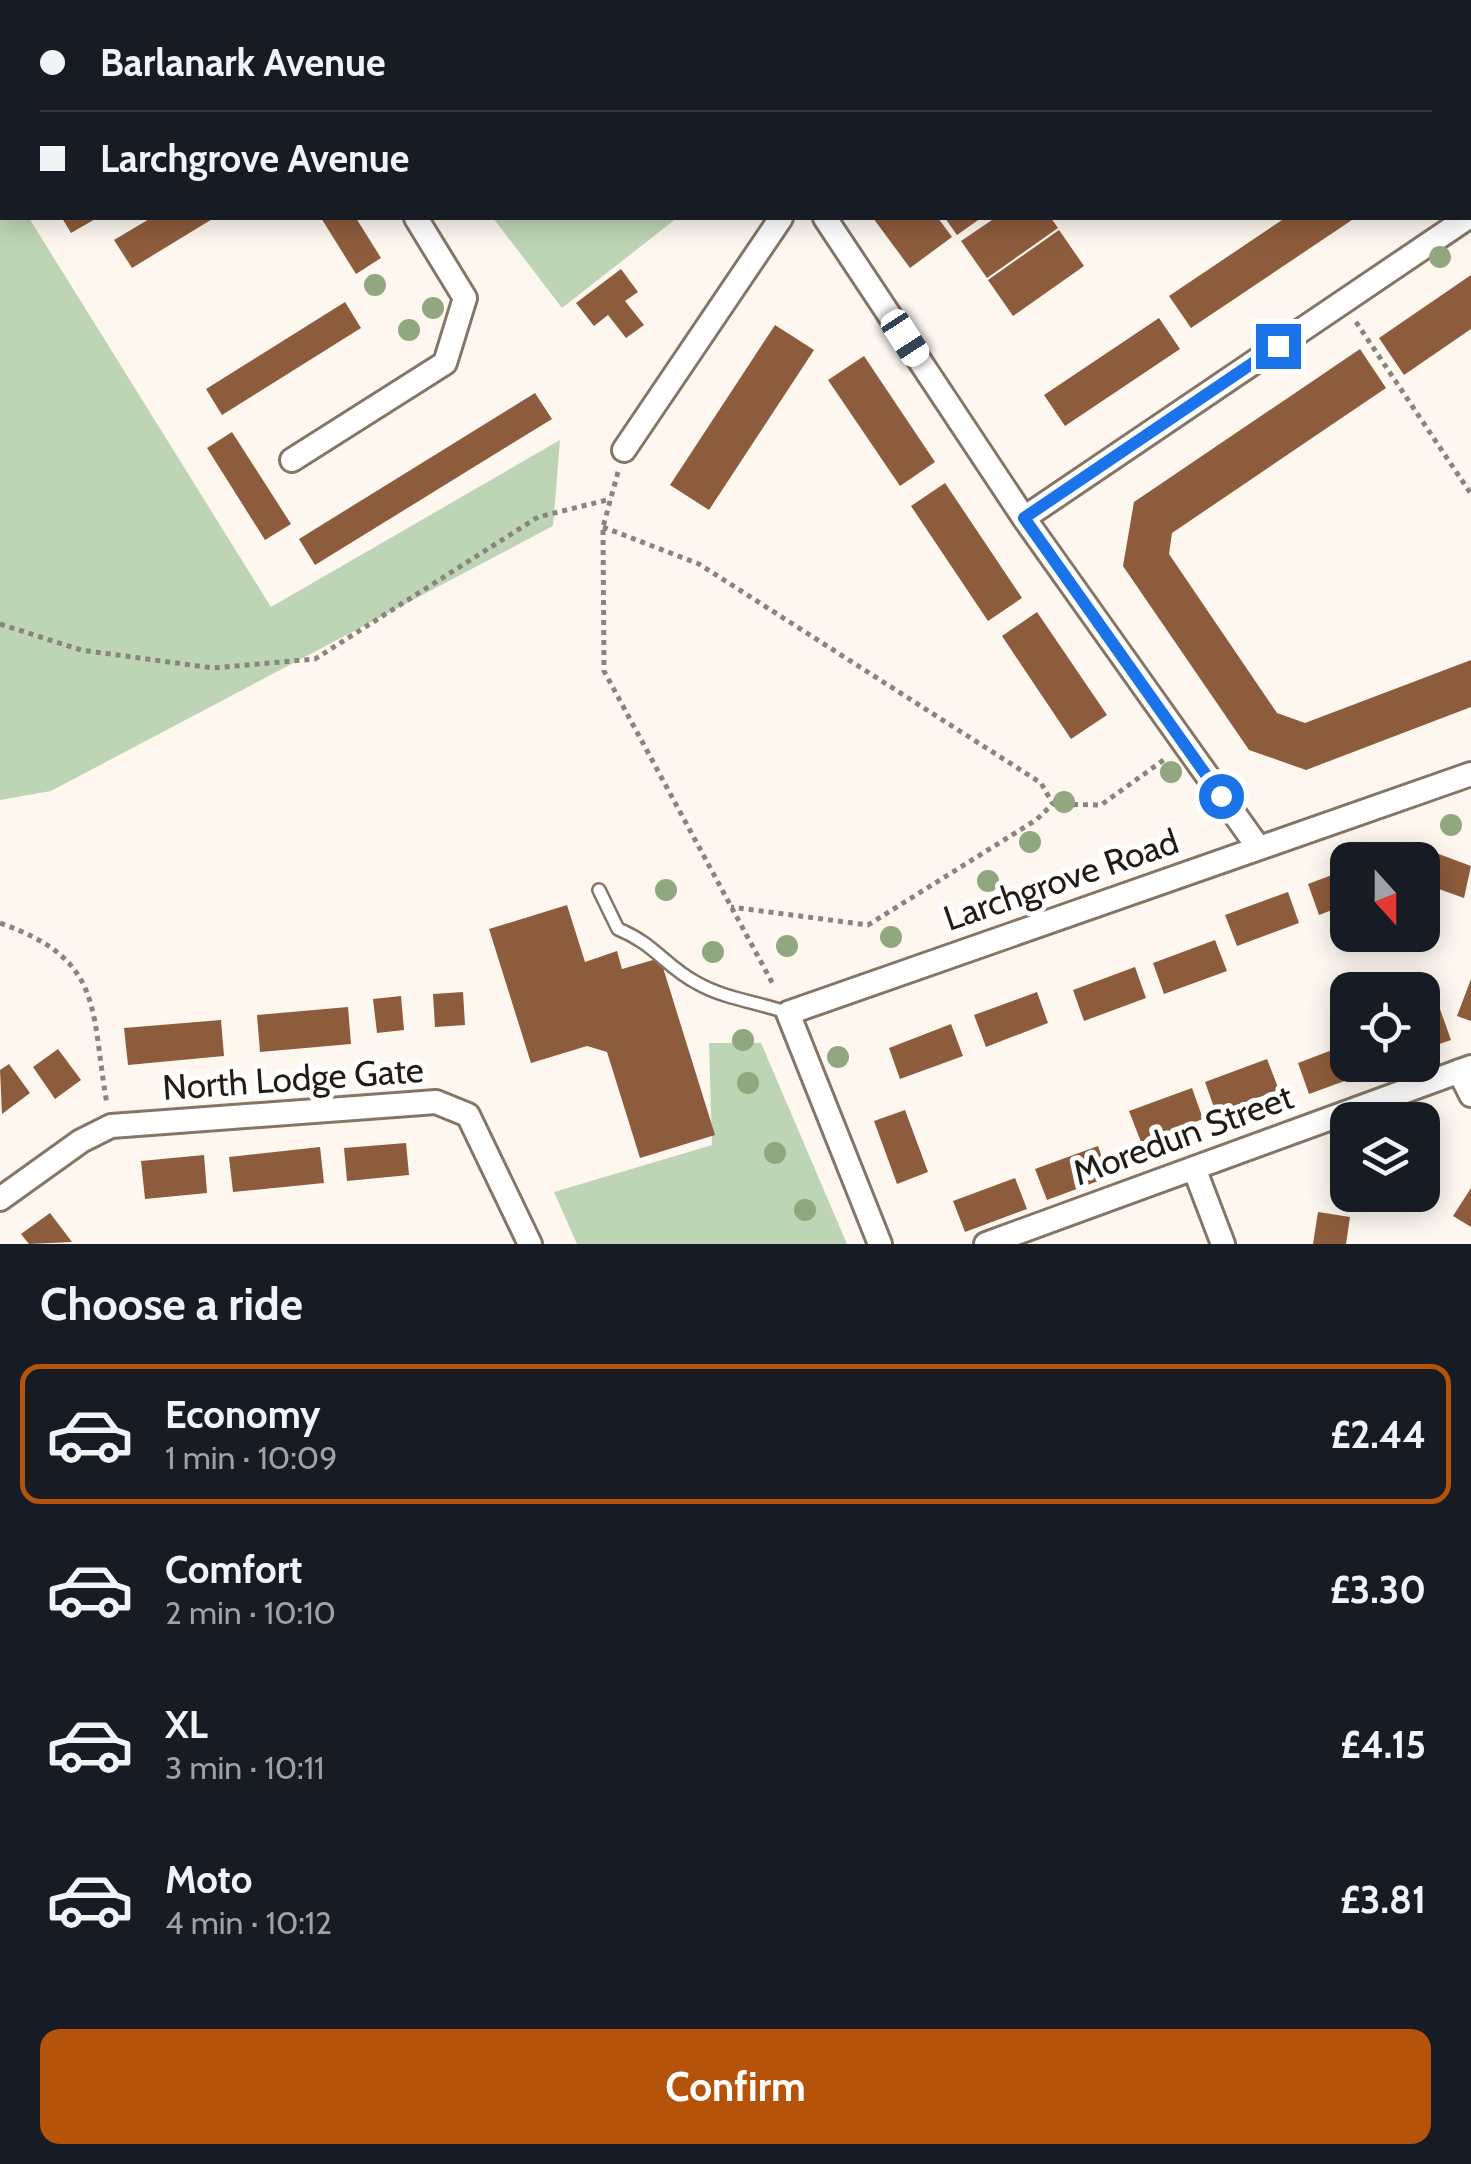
<!DOCTYPE html>
<html lang="en">
<head>
<meta charset="utf-8">
<style>
	body { margin:0; font-family:Cabin,sans-serif; background:#20242c; color:#f1f3f6; height:100vh; display:flex; flex-direction:column; font-size:38px; white-space:nowrap }
	* { box-sizing:border-box; margin:0 }
	p { font-size:32px; color:#9ea1a6 }
	.icon { flex:none; width:55px; height:55px; fill:none; stroke:currentColor; stroke-width:2; stroke-linecap:round; stroke-linejoin:round }
	.map { position:relative; height:1244px; overflow:hidden }
	.sheet { display:flex; flex-direction:column; background:#171b24; flex:1 }
	.sheet>* { flex:none }
	.guide { position:absolute; left:0px; top:0px; width:1472px; height:220px; box-shadow:0 5px 25px #0003; display:grid; align-content:center; height:220px; padding:0 40px; background:#171b24 }
	.needle { width:65px; rotate:159deg }
	.buttons { position:absolute; left:1330px; top:842px; display:grid; gap:20px }
	.buttons a { display:grid; place-items:center; width:110px; height:110px; border-radius:20px; background:#171b24; box-shadow:0 5px 25px #0003; font-size:50px }
	.end { position:absolute; width:45px; height:45px; margin:-22px; border:12px solid #1a73e8; background:#fff; box-shadow:0 0 0 5px #fff }
	.from { border-radius:50% }
	.car { position:absolute; width:30px; height:60px; margin:-30px -15px; border-radius:12px; box-shadow:0 0 8px 2px #0007; background:linear-gradient(#fff 24%,#345 0 40%,#fff 0 76%,#345 0 86%,#fff 0) }
	.guide b { display:flex; align-items:center; gap:35px; height:95px; font-size:38px }
	.guide b+b { border-top:2px solid #363941 }
	.guide i { width:25px; height:25px; background:#f1f3f6 }
	ul { padding:0; list-style:none }
	li { display:flex; align-items:center; gap:30px; height:140px; margin:0 20px 15px; padding:0 20px; border:5px solid transparent; border-radius:20px }
	li div { flex:1 }
	li b { display:block; font-size:38px }
	li em { font-style:normal; font-weight:700 }
	li.active { border-color:#b45309 }
	li>.icon { width:90px; height:90px; stroke-width:1.5 }
	h2 { padding:0 40px; font-size:45px; line-height:120px }
	.primary-button { display:flex; gap:20px; margin-top:auto; padding:20px 40px }
	.primary-button a { flex:1; height:115px; border-radius:20px; background:#b45309; color:#fff; font-size:40px; font-weight:700; line-height:115px; text-align:center }
	.map>svg:first-child { display:block }
	.green { fill:#bdd5b4 }
	.building { fill:#8d5c3c }
	.lines { fill:none; stroke-linecap:round; stroke-linejoin:round }
	.lane-casing { stroke:#847666; stroke-width:16 }
	.street-casing { stroke:#847666; stroke-width:28 }
	.path { stroke:#8a847e; stroke-width:5; stroke-dasharray:5 5; stroke-linecap:butt }
	.lane { stroke:#fff; stroke-width:11 }
	.street { stroke:#fff; stroke-width:22 }
	.tree { fill:#90a77f }
	.route { stroke:#1a73e8; stroke-width:12 }
	.labels { text-anchor:middle; stroke-width:10; stroke-linejoin:round; paint-order:stroke }
	.street-label { font-size:35px; fill:#221c16; stroke:#fff }
</style>
</head>
<body>
<div class="map">
<svg width="1471" height="1244" viewBox="0 0 1471 1244">
	<rect width="100%" height="100%" fill="#fdf7f0"/>
	<!-- green -->
	<path class="green" d="M0,170L2,218H29L271,607L560,440L553,526L51,791L0,800Z
		M493,218H677L562,308Z
		M709,1043H761L847,1244H577L554,1192L712,1145Z"/>
	<!-- building -->
	<path class="building" d="M62,218H97L71,233Z
		M151,218H214L132,268L114,240Z
		M321,218H356L381,258L356,274Z
		M873,218H938L952,237L910,268Z
		M945,218H981L957,235Z
		M995,218H1051L1058,228L987,278L961,241Z
		M1285,218H1355L1191,328L1169,296Z
		M1059,230L1084,266L1013,316L988,280Z
		M621,269L638,292L625,301L644,325L626,338L608,315L594,326L576,303Z
		M1471,275V329L1404,375L1379,338Z
		M345,302L361,328L222,415L206,389Z
		M1159,318L1180,349L1065,426L1044,395Z
		M775,325L814,350L709,510L670,485Z
		M1360,349L1386,388L1172,533L1169,554L1277,713L1305,723L1471,660V707L1306,770L1249,750L1123,566L1134,502Z
		M864,356L935,462L900,486L828,380Z
		M535,393L552,419L315,565L299,539Z
		M232,432L291,524L265,540L207,448Z
		M945,483L1022,598L988,621L911,506Z
		M1037,612L1107,715L1071,739L1002,636Z
		M1412,844L1471,866L1464,898L1422,883V860H1407Z
		M1348,869V904L1319,915L1308,884Z
		M1288,892L1299,923L1237,946L1225,915Z
		M567,905L585,962L617,951L622,969L660,958L715,1135L640,1158L607,1052L587,1046L531,1063L489,929Z
		M1215,940L1227,971L1164,994L1153,963Z
		M1135,967L1146,998L1084,1021L1073,990Z
		M1471,979V1021L1457,1016Z
		M463,992L465,1025L435,1027L433,994Z
		M1037,992L1048,1023L986,1047L974,1015Z
		M401,996L404,1030L377,1033L373,999Z
		M348,1007L351,1044L260,1052L257,1015Z
		M1440,1009L1451,1040L1422,1050V1015Z
		M221,1020L224,1056L128,1065L124,1028Z
		M951,1024L963,1056L900,1079L889,1048Z
		M1348,1044V1065H1370L1372,1071L1309,1094L1298,1063Z
		M58,1049L81,1080L55,1099L33,1067Z
		M1267,1059L1279,1090L1216,1113L1205,1082Z
		M9,1064L30,1093L2,1114L0,1070Z
		M1192,1088L1203,1119L1141,1142L1129,1111Z
		M905,1110L928,1172L897,1184L874,1121Z
		M406,1143L409,1175L347,1181L344,1148Z
		M1098,1146L1109,1177L1047,1200L1035,1169Z
		M320,1147L324,1183L233,1192L229,1157Z
		M1422,1148L1436,1181L1422,1186Z
		M204,1155L207,1193L145,1199L141,1161Z
		M1015,1178L1027,1209L965,1232L953,1201Z
		M1471,1188V1227L1453,1216Z
		M1318,1212L1350,1217L1346,1244H1313Z
		M50,1213L72,1242L29,1244L21,1234Z"/>
	<g class="lines">
		<defs>
			<path id="lane" d="M987,0L990,2
				M1127,0L1128,2
				M599,890L618,929C655,944 666,967 697,983C725,999 758,1002 788,1013"/>
			<path id="street" d="M27,0L29,2
				M780,0L783,2
				M411,2L415,0
				M915,2L918,0
				M825,218L1024,518L1258,847
				M624,450L781,218
				M292,460L445,363L465,298L416,218
				M1024,518L1467,218
				M1459,1071L1471,1095
				M1194,1168L1223,1244
				M0,1199L81,1141L111,1126L436,1102L468,1115L530,1244
				M880,1244L788,1013L1471,774
				M986,1244L1471,1067"/>
		</defs>
		<!-- lane casing -->
		<use href="#lane" class="lane-casing"/>
		<!-- street casing -->
		<use href="#street" class="street-casing"/>
		<!-- path -->
		<path class="path" d="M1356,322L1471,494
			M618,472L603,527L604,671L774,986
			M603,527L699,564L1041,783L1053,804L1036,820L868,925L731,907
			M0,624L81,650L213,668L315,659L538,517L611,499
			M1053,804L1101,805L1165,759
			M0,923C105,960 90,1008 107,1104"/>
		<!-- lane -->
		<use href="#lane" class="lane"/>
		<!-- street -->
		<use href="#street" class="street"/>
	</g>
	<!-- trees -->
	<g class="tree">
		<circle cx="1440" cy="257" r="11"/>
		<circle cx="375" cy="285" r="11"/>
		<circle cx="433" cy="308" r="11"/>
		<circle cx="409" cy="330" r="11"/>
		<circle cx="1171" cy="772" r="11"/>
		<circle cx="1064" cy="802" r="11"/>
		<circle cx="1451" cy="825" r="11"/>
		<circle cx="1030" cy="842" r="11"/>
		<circle cx="988" cy="881" r="11"/>
		<circle cx="666" cy="890" r="11"/>
		<circle cx="891" cy="937" r="11"/>
		<circle cx="787" cy="946" r="11"/>
		<circle cx="713" cy="952" r="11"/>
		<circle cx="743" cy="1040" r="11"/>
		<circle cx="838" cy="1057" r="11"/>
		<circle cx="748" cy="1083" r="11"/>
		<circle cx="775" cy="1153" r="11"/>
		<circle cx="805" cy="1210" r="11"/>
	</g>
	<g class="lines">
		<!-- route -->
		<path class="route" d="M1221,796L1024,518L1278,346"/>
	</g>
	<g class="labels">
		<!-- street labels -->
		<g class="street-label">
			<text transform="translate(1061 880) rotate(-19)" y="12">Larchgrove Road</text>
			<text transform="translate(293 1079) rotate(-4)" y="12">North Lodge Gate</text>
			<text transform="translate(1183 1135) rotate(-20)" y="12">Moredun Street</text>
		</g>
	</g>
</svg>
<div class="buttons">
<a><svg class="needle" viewBox="-14 -14 28 28"><path d="M0-13l5 13h-10z" fill="#e53935"/><path d="M0 13l5-13h-10z" fill="#9ea1a6"/></svg></a>
<a><svg class="icon" aria-label="locate" viewBox="0 0 24 24"><circle cx="12" cy="12" r="6"/><path d="M12 2v4M12 18v4M2 12h4M18 12h4"/></svg></a>
<a><svg class="icon" aria-label="layers" viewBox="0 0 24 24"><path d="M12 4l9 5-9 5-9-5zM3 14l9 5 9-5"/></svg></a>
</div>
<i class="end from" style="left:1221px;top:796px"></i>
<i class="end" style="left:1278px;top:346px"></i>
<i class="car" style="left:905px;top:338px;rotate:147deg"></i>
<div class="guide">
<b><i class="from"></i>Barlanark Avenue</b>
<b><i></i>Larchgrove Avenue</b>
</div>
</div>
<section class="sheet">
<h2>Choose a ride</h2>
<ul>
<li class="active"><svg class="icon" aria-label="car" viewBox="0 0 24 24"><path d="M5 17H2v-5l4-1 3-4h7l3 4 3 1v5h-3M9 17h6M6 11h13"/><circle cx="7" cy="17" r="2"/><circle cx="17" cy="17" r="2"/></svg><div><b>Economy</b><p>1 min · 10:09</p></div><em>£2.44</em></li>
<li><svg class="icon" aria-label="car" viewBox="0 0 24 24"><path d="M5 17H2v-5l4-1 3-4h7l3 4 3 1v5h-3M9 17h6M6 11h13"/><circle cx="7" cy="17" r="2"/><circle cx="17" cy="17" r="2"/></svg><div><b>Comfort</b><p>2 min · 10:10</p></div><em>£3.30</em></li>
<li><svg class="icon" aria-label="car" viewBox="0 0 24 24"><path d="M5 17H2v-5l4-1 3-4h7l3 4 3 1v5h-3M9 17h6M6 11h13"/><circle cx="7" cy="17" r="2"/><circle cx="17" cy="17" r="2"/></svg><div><b>XL</b><p>3 min · 10:11</p></div><em>£4.15</em></li>
<li><svg class="icon" aria-label="car" viewBox="0 0 24 24"><path d="M5 17H2v-5l4-1 3-4h7l3 4 3 1v5h-3M9 17h6M6 11h13"/><circle cx="7" cy="17" r="2"/><circle cx="17" cy="17" r="2"/></svg><div><b>Moto</b><p>4 min · 10:12</p></div><em>£3.81</em></li>
</ul>
<div class="primary-button"><a>Confirm</a></div>
</section>
</body>
</html>
